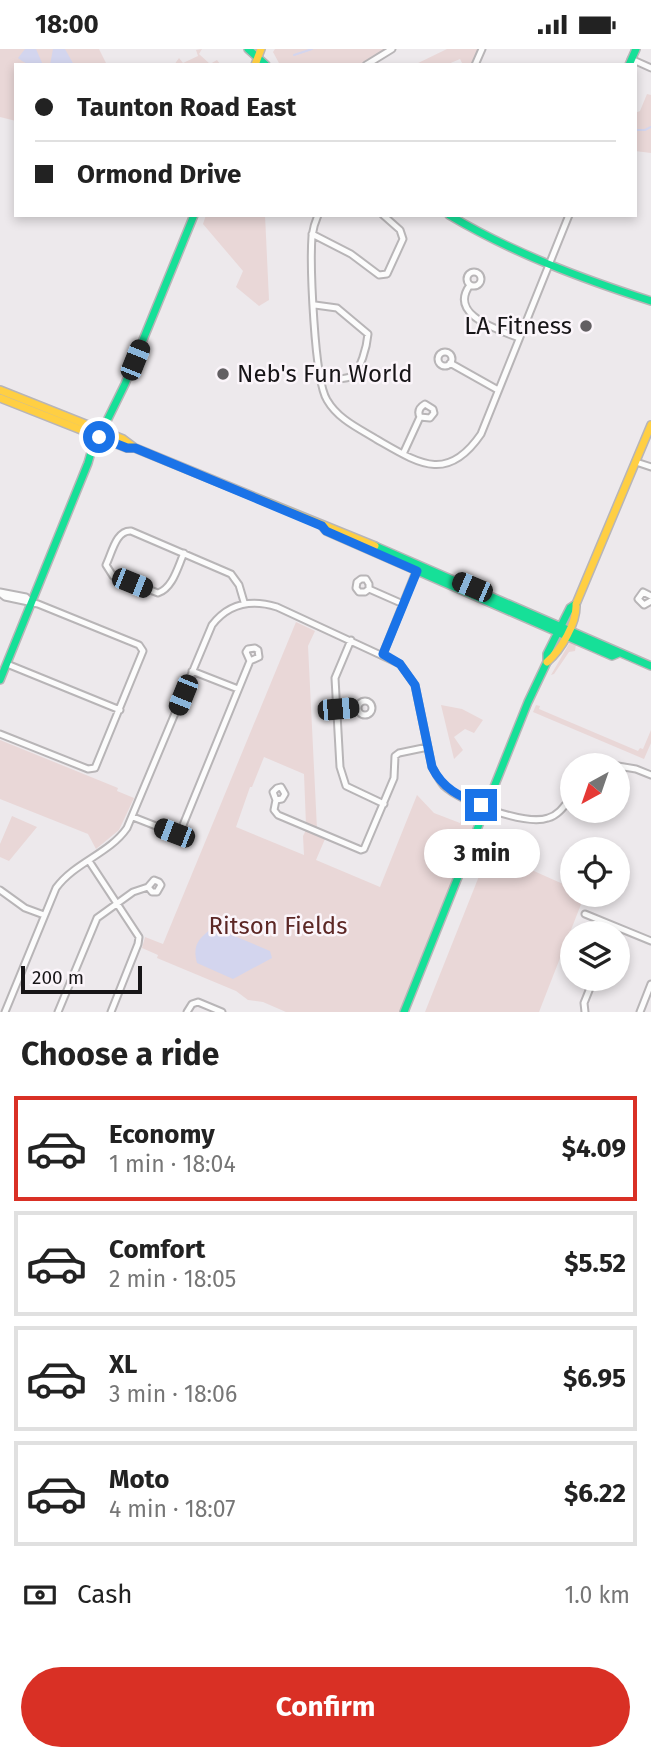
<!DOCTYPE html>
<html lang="en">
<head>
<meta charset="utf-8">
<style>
	body { margin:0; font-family:"Fira Sans",sans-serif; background:#f6f6f6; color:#222; height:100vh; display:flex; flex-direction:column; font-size:26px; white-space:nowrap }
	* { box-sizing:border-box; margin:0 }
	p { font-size:23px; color:#767676 }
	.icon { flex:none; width:38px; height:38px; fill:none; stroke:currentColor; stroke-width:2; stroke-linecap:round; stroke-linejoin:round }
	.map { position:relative; height:963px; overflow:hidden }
	.drawer { display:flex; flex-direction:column; background:#fff; flex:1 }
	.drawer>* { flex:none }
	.top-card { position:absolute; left:14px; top:14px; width:623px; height:154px; border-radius:0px; box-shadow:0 4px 10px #0003; display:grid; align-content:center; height:154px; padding:0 21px; background:#fff }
	.needle { width:46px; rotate:220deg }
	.tools { position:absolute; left:560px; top:704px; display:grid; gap:14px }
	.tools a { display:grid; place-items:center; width:70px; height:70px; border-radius:50%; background:#fff; box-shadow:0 4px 10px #0003; font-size:35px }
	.scale { position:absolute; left:21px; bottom:18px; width:121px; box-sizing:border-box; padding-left:7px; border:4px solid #171517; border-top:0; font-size:19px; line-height:24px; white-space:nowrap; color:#171517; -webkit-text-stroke:5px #fbf5fa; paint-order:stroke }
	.end { position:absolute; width:32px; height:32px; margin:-16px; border:9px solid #1a73e8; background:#fff; box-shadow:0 0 0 4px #fff }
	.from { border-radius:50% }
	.bubble { position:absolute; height:49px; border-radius:24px; background:#fff; box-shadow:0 4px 10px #0003; font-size:23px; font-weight:700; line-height:49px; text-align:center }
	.car { position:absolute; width:21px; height:42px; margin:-21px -10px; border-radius:9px; box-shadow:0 0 5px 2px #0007; background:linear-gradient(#222 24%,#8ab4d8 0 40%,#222 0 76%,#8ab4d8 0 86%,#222 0) }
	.top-card b { display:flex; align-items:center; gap:24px; height:66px; font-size:26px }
	.top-card b+b { border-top:2px solid #e0e0e0 }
	.top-card i { width:18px; height:18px; background:#222 }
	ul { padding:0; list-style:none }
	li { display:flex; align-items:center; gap:21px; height:105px; margin:0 14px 10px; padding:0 7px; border:4px solid #e0e0e0; border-radius:0px }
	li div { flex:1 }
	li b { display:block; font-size:26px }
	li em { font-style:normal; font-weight:700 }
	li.on { border-color:#d93025 }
	li>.icon { width:63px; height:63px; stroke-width:1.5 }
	h2 { padding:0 21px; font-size:32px; line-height:84px }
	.pay { display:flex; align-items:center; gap:18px; height:77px; padding:0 21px; font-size:26px }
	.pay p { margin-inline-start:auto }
	.button { display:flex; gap:14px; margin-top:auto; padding:14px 21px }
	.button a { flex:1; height:80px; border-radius:42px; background:#d93025; color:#fff; font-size:28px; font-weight:700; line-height:80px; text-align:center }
	.status { display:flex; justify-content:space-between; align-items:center; height:49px; padding:0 35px; background:#fff; direction:ltr }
	.status svg { height:19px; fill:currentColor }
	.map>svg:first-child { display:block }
	.green { fill:#e9d7d7 }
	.water { fill:#d3d5ee }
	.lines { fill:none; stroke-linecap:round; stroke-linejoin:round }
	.stream { stroke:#d3d5ee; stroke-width:2 }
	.street-casing { stroke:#b8b5b7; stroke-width:9 }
	.fast-casing { stroke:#b8b5b7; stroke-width:10 }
	.slow-casing { stroke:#b8b5b7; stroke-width:10 }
	.street { stroke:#fcfcfc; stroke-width:5 }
	.fast { stroke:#16e098; stroke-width:7 }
	.slow { stroke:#ffcf43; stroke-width:7 }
	.route { stroke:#1a73e8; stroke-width:9 }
	.poi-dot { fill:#625f62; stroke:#fbf5fa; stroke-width:2.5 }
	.labels { text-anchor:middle; stroke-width:5; stroke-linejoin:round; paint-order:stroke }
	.poi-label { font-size:24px; fill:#171517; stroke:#fbf5fa; text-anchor:end }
	.park-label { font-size:24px; fill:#5c2725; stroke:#fbf5fa }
</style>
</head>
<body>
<div class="status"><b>18:00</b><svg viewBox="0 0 49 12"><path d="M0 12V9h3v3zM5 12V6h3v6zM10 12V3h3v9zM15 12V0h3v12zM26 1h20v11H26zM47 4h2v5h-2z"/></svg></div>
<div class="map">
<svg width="651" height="963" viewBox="0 0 651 963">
	<rect width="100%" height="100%" fill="#ede9ec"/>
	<!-- green -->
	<path class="green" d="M0,0H99L107,16H16V72L0,68Z
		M202,0L199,5L210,15L217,11L220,15L174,16L179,9L183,14L198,7L196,1Z
		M275,0H391L366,16H280L273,3Z
		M447,0H478L471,16H463L460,10L446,16H414Z
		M647,45L651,46V104L635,102V64L640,62Z
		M206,166H265L269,251L259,257L236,238L243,222L203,175Z
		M296,573L315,582L308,597L317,780L306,776L304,725L264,708L252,738H250L236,778L304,806L303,787L306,781L325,790L316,811L380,838L417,746L434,764L460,774L470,752L486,758L402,963H286L263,953L248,951L236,942L157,909L158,906L142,899L145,888L163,895Z
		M570,593L576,595L575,602L569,603L554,625L551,626Z
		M441,656L462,660L483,671L474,684L465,680L454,688L463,701L454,710Z
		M536,656L540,657L539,660L638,702L640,699L643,700L651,681V694L644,710L533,663Z
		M0,691L118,739L117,742L134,749L119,781L96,800L88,785L0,750Z
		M12,767L37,778L9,812L0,808V795Z
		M489,802L572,839V845H585L539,963H425Z"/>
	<!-- water -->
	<path class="water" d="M25,0H36L43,16C32,16 26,16 18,9Z
		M53,0H65L74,16H50Z
		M213,878L270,902L272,909L233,930L197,914C192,895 199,890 213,878Z"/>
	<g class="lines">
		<!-- stream -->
		<path class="stream" d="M294,6L312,0
			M635,81H645L651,78"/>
		<defs>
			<path id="street" d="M631,10L651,19
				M366,16L392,0
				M475,16L482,0
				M318,166C315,173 313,180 312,187C310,215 314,330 327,351C338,370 358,379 376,390C418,414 447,435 481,385L569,166
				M312,185L351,205L379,226L387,225L403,190L400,181L383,166
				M467 230a7 7 0 1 1 14 0a7 7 0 1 1-14 0Z
				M470,236C448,266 497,280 519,289
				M315,256L337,259L368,285C367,296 361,323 350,328C342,331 329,330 320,330
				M438 310a7 7 0 1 1 14 0a7 7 0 1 1-14 0Z
				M450,314L498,341
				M403,405L420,368C417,362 420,358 425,355L433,360L434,364L430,369L420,368
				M636,413L651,418
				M184,504C178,517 173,539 158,544L113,527L106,516C112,504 116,481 131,482L231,525L239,536L244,553
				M369,540V535L366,530H361L357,533L356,539L359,543H365L369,540L403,555
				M0,543L26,548L31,553
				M0,544L5,548L38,555L139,596L143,602L95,719L88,720L0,685
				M651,547L643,543L638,550L644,556L651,552
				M351,591L335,629L340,718L346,737L384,755
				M383,605L417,520
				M7,615L120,661
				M192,622L238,640
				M358 659a7 7 0 1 1 14 0a7 7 0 1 1-14 0Z
				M338,660L358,658
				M618,717L636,720L651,726
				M276,751L273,743L277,739L281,738L285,745L282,750L276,751L274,761L278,766L361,801L364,800L394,729L395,707L399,704L428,698
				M133,768L174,784L181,781L250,612L259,608L258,601L255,599L248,600L246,603L250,612
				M89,812L139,888L138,895L111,963
				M0,841L25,859L44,866
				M585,865L651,892
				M5,963L56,839C75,813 109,805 127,779L212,576C229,554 251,550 277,558L400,615L415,636L432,718C436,725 439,731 444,737C461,753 526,777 548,769C559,766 565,756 572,747
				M58,963L97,869L133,843L148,838L152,843H157L161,836L159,833L154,831L148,838
				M187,963L192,955L198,953L222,963
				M585,963L584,954L594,929
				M640,963L651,935"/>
			<path id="fast" d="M248,0L266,16
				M629,16L636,0
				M449,166C513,204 580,229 651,252
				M322,477L326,482L612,607L619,604
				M375,497L651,617
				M0,631L88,414L94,393L99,388L125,335L194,166
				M404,963L528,653L547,613V605L570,559L576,555"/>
			<path id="slow" d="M255,16L261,0
				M0,341L123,390L135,399
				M0,349L127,399H135L375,497
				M547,613C561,601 577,574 576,555L651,376"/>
		</defs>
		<!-- street casing -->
		<use href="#street" class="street-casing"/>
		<!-- fast casing -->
		<use href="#fast" class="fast-casing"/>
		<!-- slow casing -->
		<use href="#slow" class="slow-casing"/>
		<!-- street -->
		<use href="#street" class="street"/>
		<!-- fast -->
		<use href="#fast" class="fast"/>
		<!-- slow -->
		<use href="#slow" class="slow"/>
	</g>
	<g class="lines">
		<!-- route -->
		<path class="route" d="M99,388L127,399H135L322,477L326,482L417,522L383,605L400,615L415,636L432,718C443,740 459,747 481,756"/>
	</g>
	<!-- markers -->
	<g class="poi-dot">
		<circle cx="586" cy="277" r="7"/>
		<circle cx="223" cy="325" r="7"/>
	</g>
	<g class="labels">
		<!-- poi labels -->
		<g class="poi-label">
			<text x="572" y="285">LA Fitness</text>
			<text x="237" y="333" text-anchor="start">Neb's Fun World</text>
		</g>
		<!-- park labels -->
		<g class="park-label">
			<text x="278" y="885">Ritson Fields</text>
		</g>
	</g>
</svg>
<div class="tools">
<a><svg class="needle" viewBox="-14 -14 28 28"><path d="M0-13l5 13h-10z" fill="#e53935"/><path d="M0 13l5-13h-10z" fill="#767676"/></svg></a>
<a><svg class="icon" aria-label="locate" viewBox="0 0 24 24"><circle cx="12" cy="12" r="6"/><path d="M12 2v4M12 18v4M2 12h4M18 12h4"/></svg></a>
<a><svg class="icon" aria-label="layers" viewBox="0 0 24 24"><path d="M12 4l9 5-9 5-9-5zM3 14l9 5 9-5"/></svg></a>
</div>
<div class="scale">200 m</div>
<i class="end from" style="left:99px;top:388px"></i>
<i class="end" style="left:481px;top:756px"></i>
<div class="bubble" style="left:424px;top:780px;width:116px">3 min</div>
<i class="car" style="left:135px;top:311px;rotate:22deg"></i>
<i class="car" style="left:132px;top:534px;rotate:112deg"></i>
<i class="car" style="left:472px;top:538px;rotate:293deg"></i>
<i class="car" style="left:183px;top:646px;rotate:202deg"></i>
<i class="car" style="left:338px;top:660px;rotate:85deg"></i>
<i class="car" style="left:174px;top:784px;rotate:291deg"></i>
<div class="top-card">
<b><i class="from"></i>Taunton Road East</b>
<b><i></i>Ormond Drive</b>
</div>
</div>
<section class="drawer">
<h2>Choose a ride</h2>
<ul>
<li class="on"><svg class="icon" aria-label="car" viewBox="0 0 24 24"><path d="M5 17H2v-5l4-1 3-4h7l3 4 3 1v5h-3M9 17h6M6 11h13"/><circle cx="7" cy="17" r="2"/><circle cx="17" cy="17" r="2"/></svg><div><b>Economy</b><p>1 min · 18:04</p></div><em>$4.09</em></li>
<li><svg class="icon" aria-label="car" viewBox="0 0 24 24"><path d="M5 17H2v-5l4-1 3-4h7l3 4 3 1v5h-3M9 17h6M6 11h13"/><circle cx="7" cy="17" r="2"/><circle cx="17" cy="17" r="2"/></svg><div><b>Comfort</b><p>2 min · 18:05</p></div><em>$5.52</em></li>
<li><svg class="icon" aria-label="car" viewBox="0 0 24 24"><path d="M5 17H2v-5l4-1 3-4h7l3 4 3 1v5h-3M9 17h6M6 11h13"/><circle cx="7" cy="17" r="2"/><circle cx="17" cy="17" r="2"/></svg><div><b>XL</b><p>3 min · 18:06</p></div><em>$6.95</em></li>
<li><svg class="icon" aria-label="car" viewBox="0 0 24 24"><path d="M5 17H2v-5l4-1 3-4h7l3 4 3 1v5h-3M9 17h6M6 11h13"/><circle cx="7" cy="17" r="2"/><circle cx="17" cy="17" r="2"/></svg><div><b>Moto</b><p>4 min · 18:07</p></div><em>$6.22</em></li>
</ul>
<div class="pay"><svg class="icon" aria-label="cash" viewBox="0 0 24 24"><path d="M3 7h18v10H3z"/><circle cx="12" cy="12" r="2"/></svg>Cash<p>1.0 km</p></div>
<div class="button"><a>Confirm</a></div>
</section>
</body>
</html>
